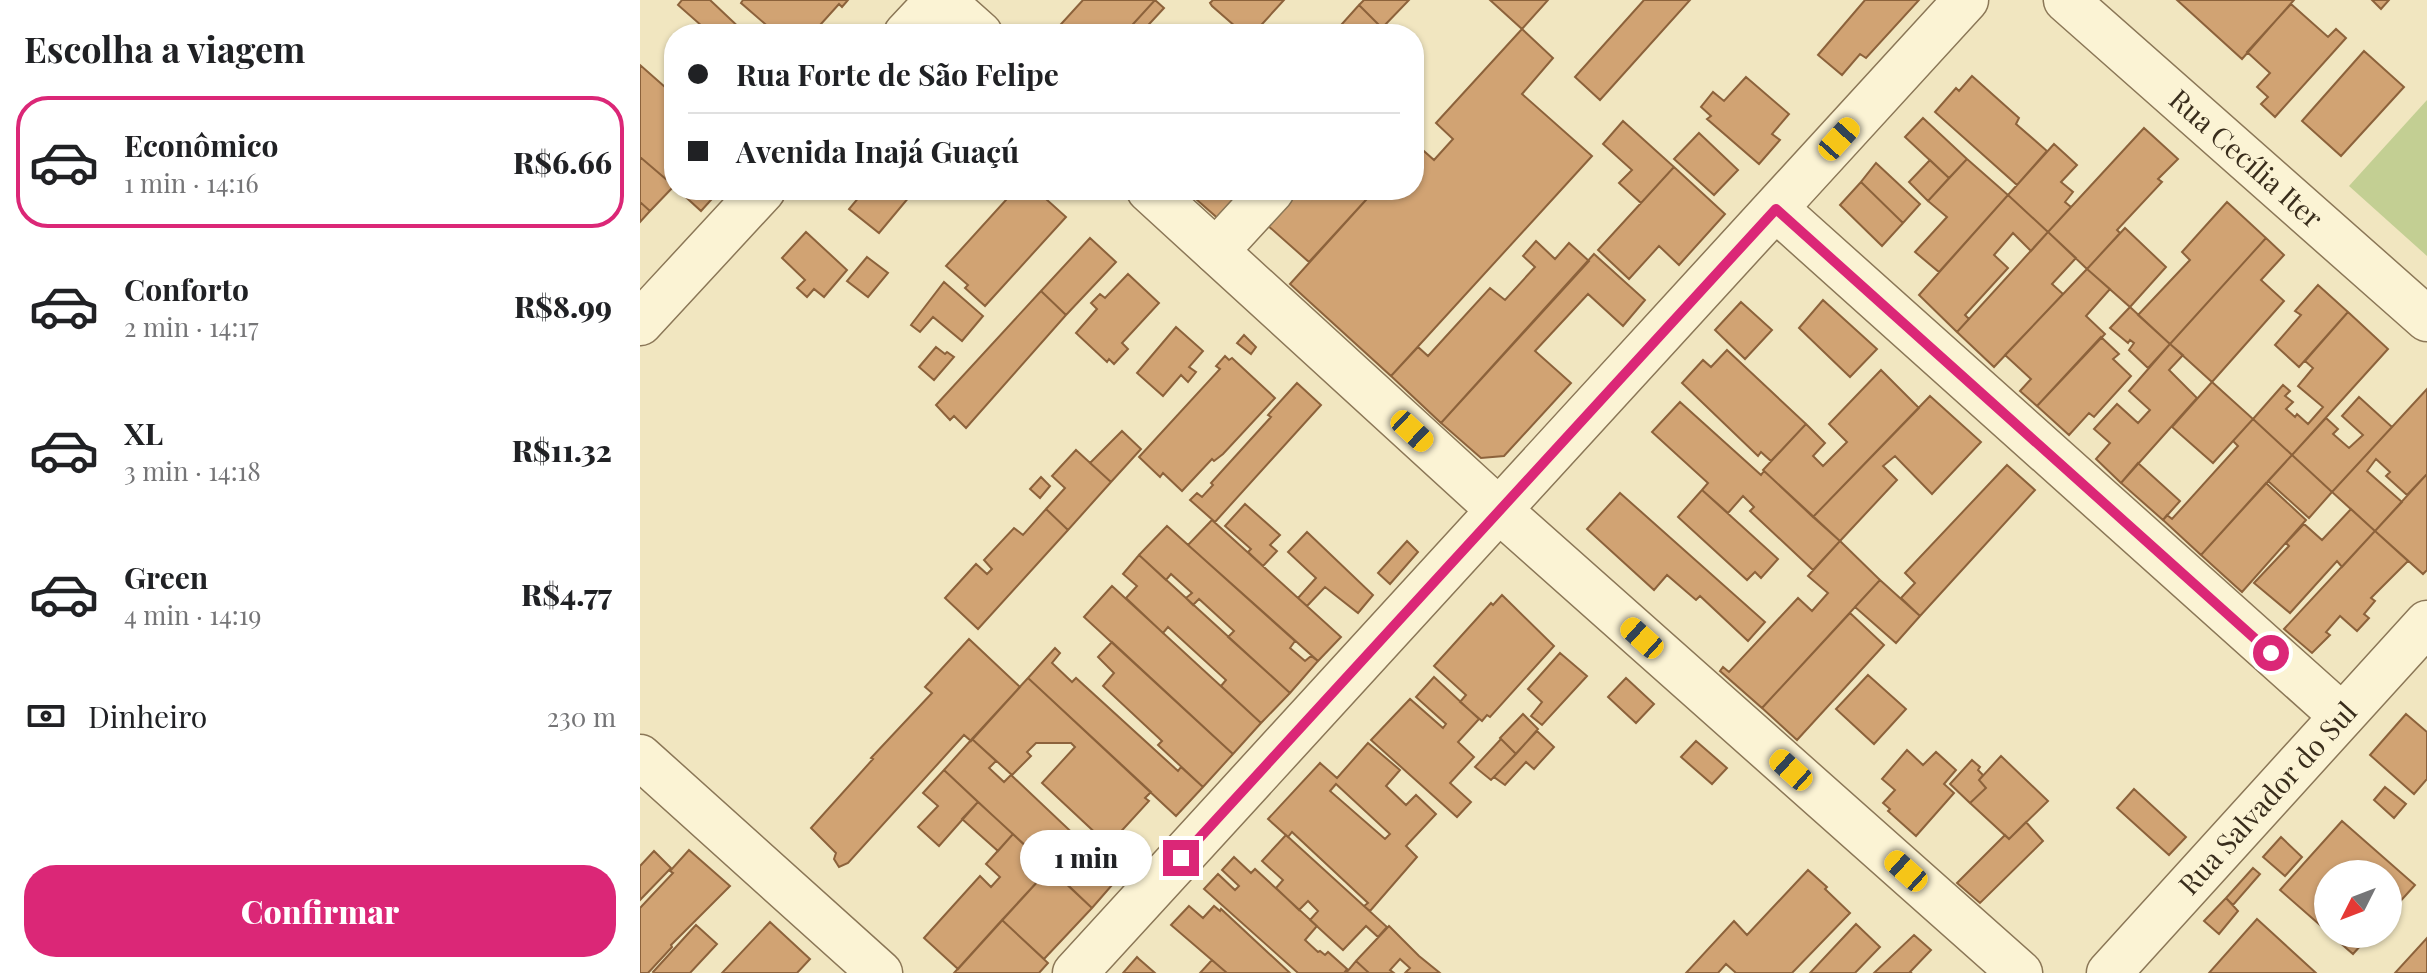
<!DOCTYPE html>
<html lang="pt">
<head>
<meta charset="utf-8">
<style>
	body { margin:0; font-family:"Playfair Display",serif; background:#f2f2f2; color:#202124; height:100vh; display:flex; flex-direction:column; font-size:30px; white-space:nowrap }
	* { box-sizing:border-box; margin:0 }
	p { font-size:26px; color:#757577 }
	.icon { flex:none; width:44px; height:44px; fill:none; stroke:currentColor; stroke-width:2; stroke-linecap:round; stroke-linejoin:round }
	.map { position:relative; flex:1; overflow:hidden }
	.details { display:flex; flex-direction:column; background:#fff; width:640px }
	.details>* { flex:none }
	.top-card { position:absolute; left:24px; top:24px; width:760px; height:176px; border-radius:32px; box-shadow:0 2px 6px #0004; display:grid; align-content:center; height:176px; padding:0 24px; background:#fff }
	.needle { width:52px; rotate:228deg }
	.controls { position:absolute; left:1674px; top:860px; display:grid; gap:16px }
	.controls a { display:grid; place-items:center; width:88px; height:88px; border-radius:50%; background:#fff; box-shadow:0 2px 6px #0004; font-size:40px }
	.end { position:absolute; width:36px; height:36px; margin:-18px; border:10px solid #db2777; background:#fff; box-shadow:0 0 0 4px #fff }
	.from { border-radius:50% }
	.bubble { position:absolute; height:56px; border-radius:28px; background:#fff; box-shadow:0 2px 6px #0004; font-size:26px; font-weight:800; line-height:56px; text-align:center }
	.car { position:absolute; width:24px; height:48px; margin:-24px -12px; border-radius:10px; box-shadow:0 0 6px 2px #0007; background:linear-gradient(#f5c518 24%,#345 0 40%,#f5c518 0 76%,#345 0 86%,#f5c518 0) }
	.top-card b { display:flex; align-items:center; gap:28px; height:76px; font-size:30px }
	.top-card b+b { border-top:2px solid #e0e0e0 }
	.top-card i { width:20px; height:20px; background:#202124 }
	ul { padding:0; list-style:none }
	li { display:flex; align-items:center; gap:24px; height:132px; margin:0 16px 12px; padding:0 8px; border:4px solid transparent; border-radius:32px }
	li div { flex:1 }
	li b { display:block; font-size:30px }
	li em { font-style:normal; font-weight:800 }
	li.active { border-color:#db2777 }
	li>.icon { width:72px; height:72px; stroke-width:1.5 }
	h2 { padding:0 24px; font-size:36px; line-height:96px }
	.pay { display:flex; align-items:center; gap:20px; height:88px; padding:0 24px; font-size:30px }
	.pay p { margin-inline-start:auto }
	.primary-button { display:flex; gap:16px; margin-top:auto; padding:16px 24px }
	.primary-button a { flex:1; height:92px; border-radius:32px; background:#db2777; color:#fff; font-size:32px; font-weight:800; line-height:92px; text-align:center }
	main { display:flex; flex:1; min-height:0 }
	.map>svg:first-child { display:block }
	.green { fill:#c3cf93 }
	.building { fill:#d1a373; stroke:#8c623b; stroke-width:2; fill-rule:evenodd }
	.lines { fill:none; stroke-linecap:round; stroke-linejoin:round }
	.minor-casing { stroke:#8b7757; stroke-width:47 }
	.minor { stroke:#fbf3d4; stroke-width:44 }
	.route { stroke:#db2777; stroke-width:10 }
	.labels { text-anchor:middle; stroke-width:6; stroke-linejoin:round; paint-order:stroke }
	.street-label { font-size:28px; fill:#392d1c; stroke:#f8f0d0 }
</style>
</head>
<body>
<main>
<section class="details">
<h2>Escolha a viagem</h2>
<ul>
<li class="active"><svg class="icon" aria-label="car" viewBox="0 0 24 24"><path d="M5 17H2v-5l4-1 3-4h7l3 4 3 1v5h-3M9 17h6M6 11h13"/><circle cx="7" cy="17" r="2"/><circle cx="17" cy="17" r="2"/></svg><div><b>Econômico</b><p>1 min · 14:16</p></div><em>R$6.66</em></li>
<li><svg class="icon" aria-label="car" viewBox="0 0 24 24"><path d="M5 17H2v-5l4-1 3-4h7l3 4 3 1v5h-3M9 17h6M6 11h13"/><circle cx="7" cy="17" r="2"/><circle cx="17" cy="17" r="2"/></svg><div><b>Conforto</b><p>2 min · 14:17</p></div><em>R$8.99</em></li>
<li><svg class="icon" aria-label="car" viewBox="0 0 24 24"><path d="M5 17H2v-5l4-1 3-4h7l3 4 3 1v5h-3M9 17h6M6 11h13"/><circle cx="7" cy="17" r="2"/><circle cx="17" cy="17" r="2"/></svg><div><b>XL</b><p>3 min · 14:18</p></div><em>R$11.32</em></li>
<li><svg class="icon" aria-label="car" viewBox="0 0 24 24"><path d="M5 17H2v-5l4-1 3-4h7l3 4 3 1v5h-3M9 17h6M6 11h13"/><circle cx="7" cy="17" r="2"/><circle cx="17" cy="17" r="2"/></svg><div><b>Green</b><p>4 min · 14:19</p></div><em>R$4.77</em></li>
</ul>
<div class="pay"><svg class="icon" aria-label="cash" viewBox="0 0 24 24"><path d="M3 7h18v10H3z"/><circle cx="12" cy="12" r="2"/></svg>Dinheiro<p>230 m</p></div>
<div class="primary-button"><a>Confirmar</a></div>
</section>
<div class="map">
<svg width="1787" height="973" viewBox="0 0 1787 973">
	<rect width="100%" height="100%" fill="#f1e6c0"/>
	<!-- green -->
	<path class="green" d="M1787,100V256L1709,186Z"/>
	<!-- building -->
	<path class="building" d="M42,0H70L105,33L71,34L38,5Z
		M103,0H208L202,7L199,4L172,34H129L132,30L101,3Z
		M443,0H515L484,34H412Z
		M515,0L524,8L500,34H484Z
		M573,0H644L613,34H604L572,6L570,3Z
		M724,0H769L742,28L719,5Z
		M850,0H908L882,29Z
		M1004,0H1050L960,100L935,77Z
		M1225,0H1279L1226,58L1220,54L1202,75L1178,55Z
		M1537,0H1654L1602,59Z
		M1732,0H1749L1741,9Z
		M1651,4L1688,37L1696,29L1706,38L1635,117L1621,104L1628,97L1617,87L1630,73L1607,52Z
		M719,5L742,28L736,34H693Z
		M882,29L913,58L882,94L952,156L751,376L650,284L735,190H774V147L776,144L794,160L813,139L796,123Z
		M1724,51L1764,87L1701,156L1662,121Z
		M0,65L34,95V186L0,157Z
		M1332,76L1379,118L1376,124L1407,151L1377,185L1295,112L1316,88L1319,91Z
		M1106,77L1149,114L1132,134L1140,140L1119,164L1067,119L1071,116L1061,107L1073,92L1084,101Z
		M1283,118L1327,159L1309,178L1265,137Z
		M983,121L1034,167L1001,203L979,183L992,170L963,144Z
		M1504,128L1538,159L1518,179L1522,182L1477,230L1480,233L1447,269L1408,232Z
		M1059,133L1098,170L1074,195L1034,159Z
		M1414,144L1437,165L1421,182L1433,192L1425,202L1431,207L1408,232L1368,195Z
		M0,157L34,186L10,211L0,202Z
		M1327,159L1368,195L1299,272L1275,252L1307,217L1288,201Z
		M1290,160L1309,178L1288,201L1269,182Z
		M1236,163L1280,204L1263,223L1221,182Z
		M1034,167L1085,214L1039,265L1019,246L989,279L958,250Z
		M1221,182L1263,223L1242,246L1200,205Z
		M38,190H80L61,211Z
		M225,190H275L239,233L209,209Z
		M375,190H396L426,217L345,306L325,288L328,285L306,266Z
		M550,190H611L582,222L548,192Z
		M657,190H735L669,262L626,224Z
		M1368,195L1408,232L1391,251L1373,233L1354,255L1368,268L1325,315L1329,319L1317,332L1279,295Z
		M0,202L10,211L0,222Z
		M1587,202L1626,238L1530,344L1498,315L1550,260L1542,252Z
		M1485,228L1526,267L1490,307L1447,269Z
		M166,232L207,270L184,297L174,289L167,297L157,288L165,280L142,258Z
		M1408,232L1436,258L1412,284L1423,294L1354,367L1317,332Z
		M450,238L476,262L426,315L401,291Z
		M1626,238L1644,255L1621,280L1644,301L1572,382L1530,344Z
		M896,241L915,259L929,243L949,261L801,423L751,376L778,347L788,356L850,288L865,300L895,267L883,256Z
		M954,254L1005,300L983,326L948,294L895,351L931,383L864,456L841,458L801,423Z
		M227,257L248,273L228,297L207,281Z
		M1447,269L1470,289L1446,316L1465,334L1397,406L1380,391L1391,379L1365,355Z
		M488,274L519,303L482,343L488,349L474,364L469,359L467,362L436,333L457,309L451,303L460,294L465,298Z
		M304,282L343,316L322,341L293,317L280,332L271,325Z
		M1678,285L1708,312L1659,367L1635,345L1661,315L1655,311Z
		M401,291L426,315L326,428L314,416L310,420L296,405Z
		M1183,300L1237,349L1210,377L1159,328Z
		M1101,302L1132,330L1105,359L1075,330Z
		M1490,307L1530,344L1508,368L1489,350L1494,343L1490,340L1488,343L1470,328Z
		M1708,312L1748,349L1652,455L1613,419L1643,385L1650,391L1645,396L1653,402L1646,409L1655,417L1657,414L1668,424L1683,407L1658,386L1673,368L1665,361Z
		M536,327L563,351L549,367L556,372L548,382L541,375L523,396L497,373Z
		M604,335L616,347L611,354L597,343Z
		M1461,337L1479,354L1473,359L1491,376L1454,417L1449,413L1429,435L1397,406Z
		M1530,344L1543,355L1529,370L1557,398L1481,483L1456,459L1470,443L1454,429L1477,404L1498,423L1510,410L1489,391Z
		M296,347L305,354L307,352L314,357L294,380L279,367Z
		M1087,350L1166,424L1131,461L1121,452L1118,456L1042,383L1063,360L1071,367Z
		M585,356L589,360L592,358L635,398L583,454L574,461L572,459L542,491L523,473L520,477L499,457L580,369L576,366Z
		M1241,370L1279,408L1173,517L1123,470L1166,424L1185,443L1173,456L1183,466L1207,442L1189,424Z
		M1572,382L1613,419L1573,463L1532,427Z
		M657,383L681,405L575,522L550,500L557,493L562,497L573,485L571,483L631,417L628,415Z
		M1787,389V474L1767,495L1746,476L1750,472L1736,459L1727,471L1762,502L1735,531L1692,492Z
		M1290,396L1341,442L1292,494L1255,456L1243,466L1257,480L1200,541L1173,517Z
		M1719,397L1752,427L1692,492L1652,455L1686,418L1698,429L1693,434L1709,448L1723,435L1702,416Z
		M1040,402L1121,475L1124,471L1200,541L1173,570L1110,511L1114,507L1103,496L1088,513L1062,490L1068,483L1012,432Z
		M1613,419L1652,455L1561,555L1523,520L1527,515L1532,519L1598,446L1593,441Z
		M482,431L501,449L471,482L450,463Z
		M436,450L471,482L428,530L406,509L425,488L412,476Z
		M1652,455L1692,492L1669,518L1628,481Z
		M1498,463L1540,501L1523,520L1481,483Z
		M1367,465L1395,490L1280,616L1261,598L1275,583L1265,573Z
		M1787,474V570L1783,574L1735,531Z
		M401,477L410,486L400,498L390,489Z
		M1626,483L1666,520L1602,592L1561,555Z
		M1062,490L1138,559L1121,578L1115,572L1107,580L1038,517Z
		M980,493L1125,622L1108,641L1060,596L1056,600L1027,575L1014,590L947,529Z
		M605,504L640,535L630,545L637,551L623,566L608,552L611,549L585,526Z
		M406,509L428,530L338,629L305,598L336,564L347,574L352,569L344,560L374,528L383,535Z
		M1711,509L1735,531L1702,567L1697,561L1650,613L1614,583L1649,546L1646,543L1664,524L1682,540Z
		M572,520L701,637L678,661L548,545Z
		M527,526L655,641L650,648L665,661L671,656L678,661L650,693L588,637L594,631L559,599L553,605L546,598L552,593L531,574L526,580L499,555Z
		M1735,531L1768,561L1731,598L1735,601L1724,614L1729,618L1717,631L1700,616L1686,632L1690,635L1672,653L1644,629Z
		M667,532L733,595L718,613L685,587L667,606L658,598L676,578L648,552Z
		M767,541L778,552L750,584L738,573Z
		M1200,541L1240,580L1122,708L1080,671L1083,667L1089,672L1158,598L1172,611L1188,593L1168,576Z
		M499,555L650,693L621,723L581,686L586,680L528,627L523,633L486,598L497,586L483,574Z
		M1240,580L1280,616L1256,643L1215,607Z
		M472,586L621,723L593,754L444,617Z
		M862,595L914,646L850,717L847,715L842,721L820,702L826,695L794,666L851,603L853,605Z
		M1210,613L1244,645L1157,740L1122,708Z
		M329,639L380,687L331,741L324,735L208,863L199,867L194,859L196,853L171,828L233,759L231,758L292,693L285,687Z
		M472,642L593,754L563,787L518,745L522,741L463,686L474,673L458,657Z
		M415,648L420,653L412,663L432,682L436,678L538,771L541,767L563,787L536,816L388,678Z
		M920,653L947,676L902,725L891,716L902,702L888,689Z
		M1228,675L1266,709L1234,744L1196,709Z
		M794,677L839,719L818,742L834,757L810,783L831,802L817,817L731,740L770,699L803,728L806,724L776,697Z
		M388,678L511,792L505,798L509,801L475,838L469,832L462,839L402,783L435,747L431,743H396L387,752L391,756L372,775L332,739Z
		M986,678L1014,704L996,723L968,697Z
		M883,714L898,729L876,754L860,738Z
		M1766,714L1787,732V779L1774,794L1730,755Z
		M897,731L914,747L894,769L886,762L865,785L854,777Z
		M332,739L356,761L349,768L364,782L371,775L479,877L452,908L304,770Z
		M861,739L876,754L851,780L835,767Z
		M1056,741L1087,768L1072,784L1041,757Z
		M728,743L760,770L746,786L766,805L776,795L796,814L766,846L777,857L730,911L724,906L728,903L652,832L648,837L628,819L680,763L697,778ZM696,784L750,834L745,839L690,791Z
		M1267,750L1283,765L1296,752L1316,770L1304,784L1314,793L1276,836L1248,811L1250,809L1243,803L1255,790L1242,779Z
		M1361,756L1408,801L1369,839L1330,803L1346,788L1339,780Z
		M1332,760L1340,767L1338,770L1343,775L1339,780L1346,788L1330,803L1310,784Z
		M304,770L338,802L299,846L278,827L298,806L283,793Z
		M1745,787L1766,804L1754,818L1734,800Z
		M1494,789L1546,837L1529,855L1477,808Z
		M338,802L373,834L358,851L322,819Z
		M1702,821L1775,885L1748,915V874H1688V932L1640,890Z
		M1386,822L1403,841L1340,903L1317,883L1365,835L1369,839Z
		M373,834L410,868L318,969L284,938L340,876L351,887L360,877L346,864Z
		M646,835L747,927L738,937L726,926L703,950L670,920L678,911L668,901L659,910L636,888L643,880L622,861Z
		M1641,837L1662,857L1645,876L1623,857Z
		M49,850L90,886L31,945L32,947L8,973H0V908L33,873L30,871Z
		M14,851L31,868L0,900V866Z
		M594,857L611,873L615,869L677,926L665,940L678,952L680,951L685,955L688,952L707,969L704,973H658L564,889L578,874L595,890L599,886L582,870Z
		M410,868L452,908L404,959L362,920Z
		M1613,868L1620,874L1593,905L1586,898Z
		M1168,870L1187,887L1185,889L1210,913L1152,973H1096L1086,964L1078,973H1046L1094,921L1107,935Z
		M1586,898L1598,911L1579,934L1564,921Z
		M549,906L563,918L574,906L580,911L581,909L650,973H587L531,925Z
		M1617,919L1676,973H1569Z
		M362,920L408,963L399,973H314Z
		M130,922L170,959L157,973H82Z
		M1216,924L1240,947L1215,973H1170Z
		M56,925L77,944L50,973H14L13,972Z
		M749,926L779,956L800,973H765L770,968L760,959L750,970L754,973H729L716,961Z
		M1690,934H1731L1713,954Z
		M1274,935L1291,950L1270,972L1272,973H1234Z
		M1787,938V973H1755Z
		M497,957L499,959L515,973H483Z
		M572,960L587,973H560Z
		M716,961L729,973H706Z"/>
	<g class="lines">
		<defs>
			<g id="minor">
				<path d="M302,0L340,34"/>
				<path id="s1" d="M1426,0L1787,319"/>
				<path d="M266,34L298,0"/>
				<path d="M509,190L860,511L1380,973"/>
				<path d="M1136,209L1702,716"/>
				<path d="M576,251L632,190"/>
				<path d="M0,323L123,190"/>
				<path d="M0,757L240,973"/>
				<path d="M435,973L1326,0"/>
				<path id="s2" d="M1469,973L1787,623"/>
			</g>
		</defs>
		<!-- minor casing -->
		<use href="#minor" class="minor-casing"/>
		<!-- minor -->
		<use href="#minor" class="minor"/>
	</g>
	<g class="lines">
		<!-- route -->
		<path class="route" d="M541,858L1136,209L1631,653"/>
	</g>
	<g class="labels">
		<!-- street labels -->
		<g class="street-label">
			<text dy="10" stroke="none"><textPath href="#s1" startOffset="240">Rua Cecília Iter</textPath></text>
			<text dy="10" stroke="none"><textPath href="#s2" startOffset="236">Rua Salvador do Sul</textPath></text>
		</g>
	</g>
</svg>
<div class="controls">
<a><svg class="needle" viewBox="-14 -14 28 28"><path d="M0-13l5 13h-10z" fill="#e53935"/><path d="M0 13l5-13h-10z" fill="#757577"/></svg></a>
</div>
<i class="end from" style="left:1631px;top:653px"></i>
<i class="end" style="left:541px;top:858px"></i>
<div class="bubble" style="left:380px;top:830px;width:132px">1 min</div>
<i class="car" style="left:1199px;top:139px;rotate:42deg"></i>
<i class="car" style="left:772px;top:431px;rotate:133deg"></i>
<i class="car" style="left:1002px;top:638px;rotate:312deg"></i>
<i class="car" style="left:1151px;top:770px;rotate:312deg"></i>
<i class="car" style="left:1266px;top:871px;rotate:312deg"></i>
<div class="top-card">
<b><i class="from"></i>Rua Forte de São Felipe</b>
<b><i></i>Avenida Inajá Guaçú</b>
</div>
</div>
</main>
</body>
</html>
